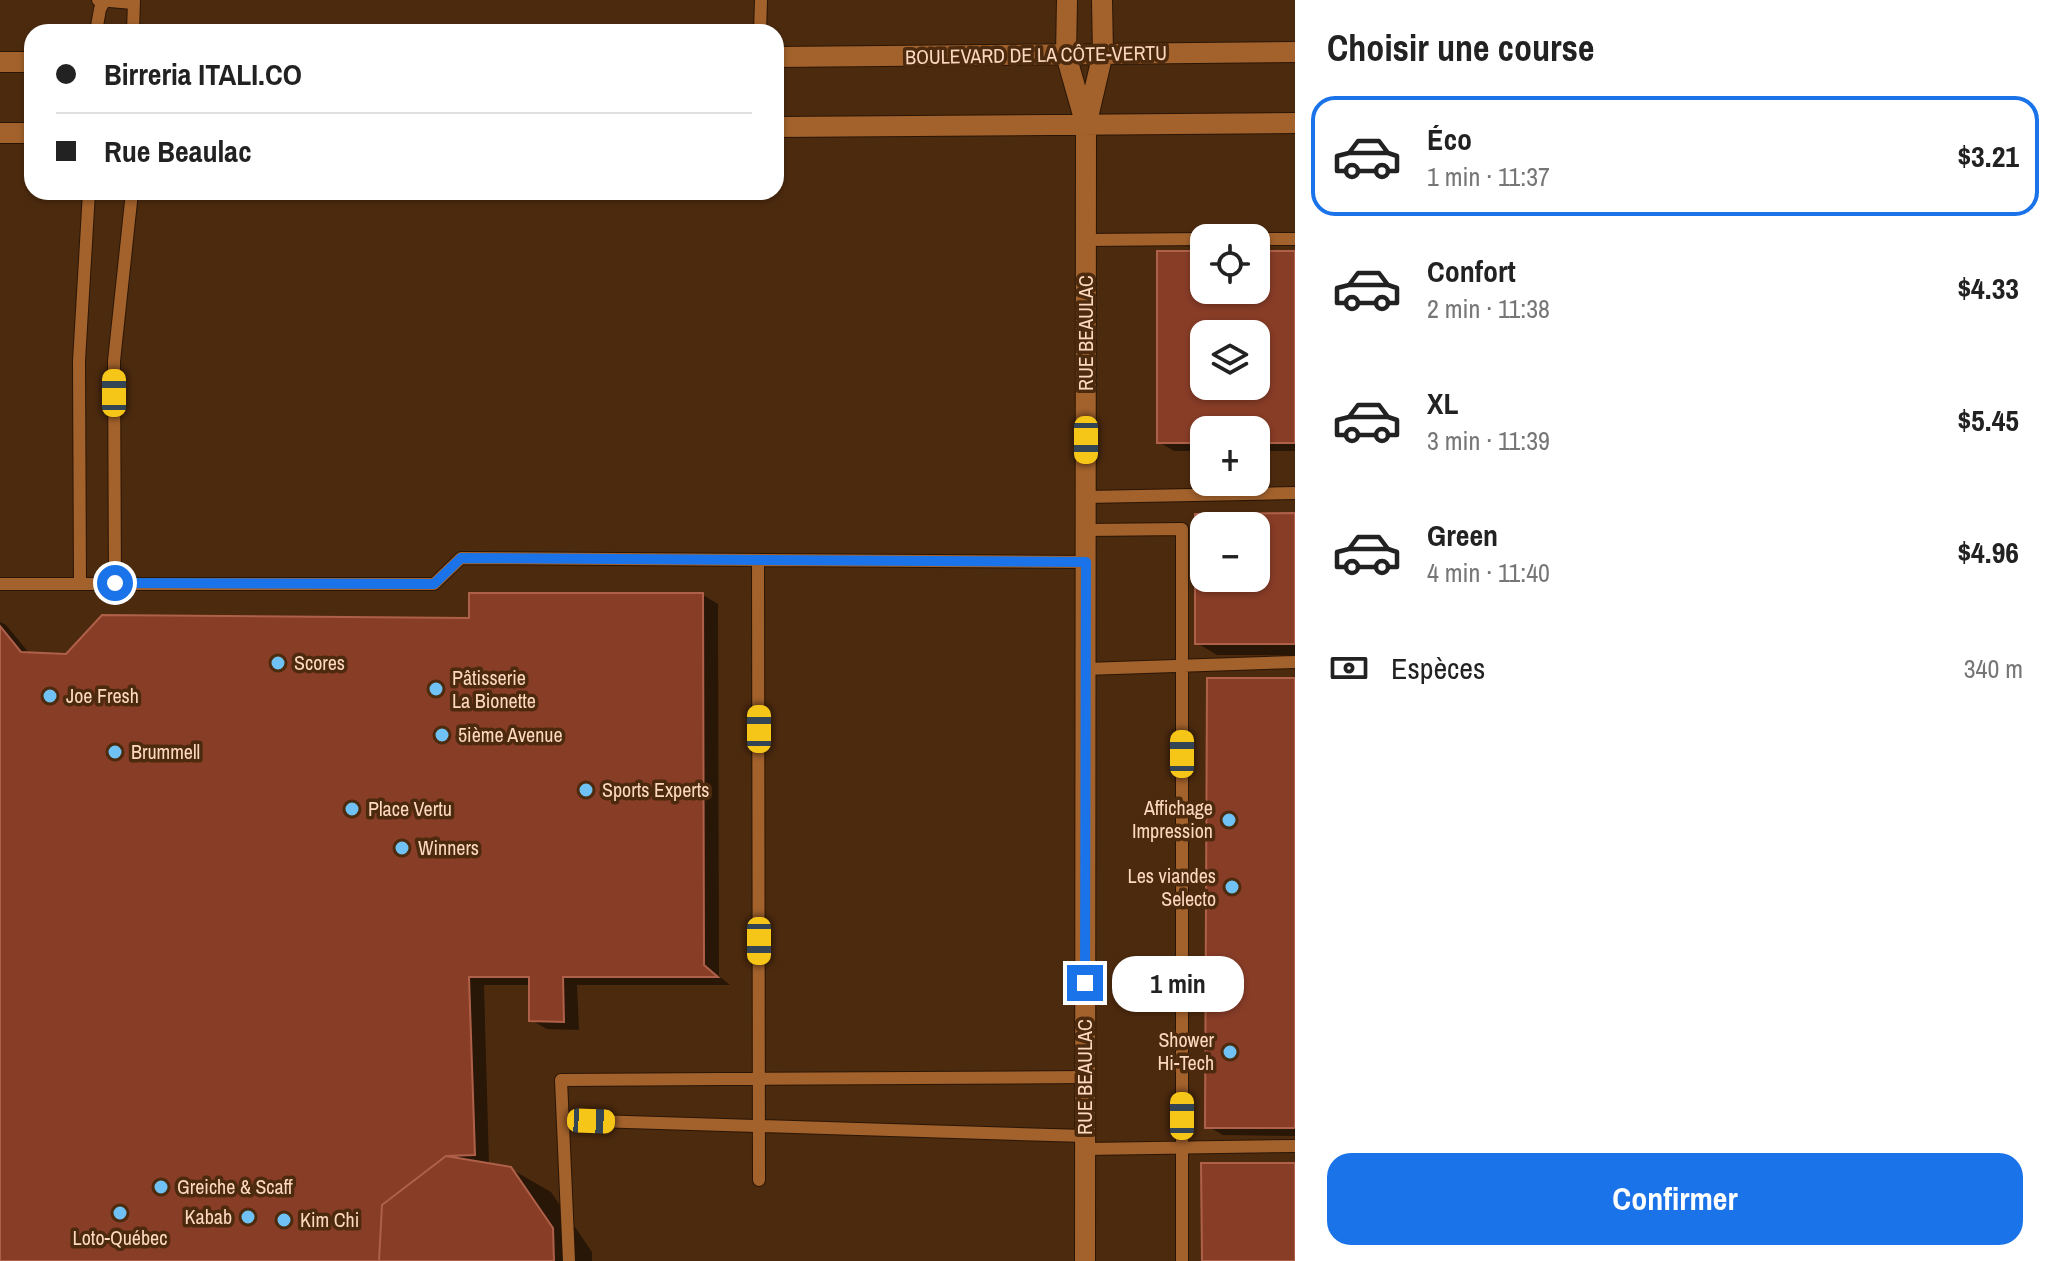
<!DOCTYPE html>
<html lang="fr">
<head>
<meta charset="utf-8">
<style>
	body { margin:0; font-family:"Archivo Narrow",sans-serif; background:#f6f6f6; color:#222; height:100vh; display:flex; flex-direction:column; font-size:30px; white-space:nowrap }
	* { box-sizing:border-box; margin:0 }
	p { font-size:26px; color:#767676 }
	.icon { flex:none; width:44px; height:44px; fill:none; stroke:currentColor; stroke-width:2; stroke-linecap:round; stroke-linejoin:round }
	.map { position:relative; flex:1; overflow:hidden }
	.sheet { display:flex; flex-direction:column; background:#fff; width:760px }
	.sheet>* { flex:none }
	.hud { position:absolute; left:24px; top:24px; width:760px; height:176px; border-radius:24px; box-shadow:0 2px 6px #0004; display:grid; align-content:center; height:176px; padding:0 32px; background:#fff }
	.tools { position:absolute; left:1190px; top:224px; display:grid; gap:16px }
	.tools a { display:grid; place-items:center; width:80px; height:80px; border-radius:16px; background:#fff; box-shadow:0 2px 6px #0004; font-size:40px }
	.end { position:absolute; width:36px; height:36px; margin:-18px; border:10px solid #1a73e8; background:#fff; box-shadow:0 0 0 4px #fff }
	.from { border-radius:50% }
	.bubble { position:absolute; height:56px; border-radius:24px; background:#fff; box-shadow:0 2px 6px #0004; font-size:26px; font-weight:700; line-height:56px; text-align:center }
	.car { position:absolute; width:24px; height:48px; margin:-24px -12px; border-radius:10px; box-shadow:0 0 6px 2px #0007; background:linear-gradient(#f5c518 24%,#345 0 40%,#f5c518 0 76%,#345 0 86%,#f5c518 0) }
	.hud b { display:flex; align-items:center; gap:28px; height:76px; font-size:30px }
	.hud b+b { border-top:2px solid #e0e0e0 }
	.hud i { width:20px; height:20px; background:#222 }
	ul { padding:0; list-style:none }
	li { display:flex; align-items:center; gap:24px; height:120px; margin:0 16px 12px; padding:0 16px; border:4px solid transparent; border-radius:24px }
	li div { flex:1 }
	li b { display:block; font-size:30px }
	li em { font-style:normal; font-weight:700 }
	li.selected { border-color:#1a73e8 }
	li>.icon { width:72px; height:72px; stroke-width:1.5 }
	h2 { padding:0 32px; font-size:36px; line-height:96px }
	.pay { display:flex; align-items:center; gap:20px; height:88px; padding:0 32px; font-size:30px }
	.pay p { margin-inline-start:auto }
	.action { display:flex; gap:16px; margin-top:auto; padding:16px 32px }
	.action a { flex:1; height:92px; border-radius:24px; background:#1a73e8; color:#fff; font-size:32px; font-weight:700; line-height:92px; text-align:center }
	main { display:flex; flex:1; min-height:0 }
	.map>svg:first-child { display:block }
	.shadow { fill:#0007; fill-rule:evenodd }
	.building { fill:#883d27; stroke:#af6049; stroke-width:2; fill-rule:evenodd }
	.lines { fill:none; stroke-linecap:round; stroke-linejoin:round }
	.lane-casing { stroke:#2a1606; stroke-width:14 }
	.secondary-casing { stroke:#2a1606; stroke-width:22 }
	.lane { stroke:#a3622c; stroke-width:12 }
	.secondary { stroke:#a3622c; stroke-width:20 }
	.route { stroke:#1a73e8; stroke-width:10 }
	.poi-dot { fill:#70c2f4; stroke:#4c2a0e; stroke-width:3 }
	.labels { text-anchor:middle; stroke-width:7; stroke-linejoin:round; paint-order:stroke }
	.street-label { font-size:20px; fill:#fed9bf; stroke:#4c2a0e }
	.poi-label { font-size:20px; fill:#fed9bf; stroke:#4c2a0e; text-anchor:start }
</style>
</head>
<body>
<main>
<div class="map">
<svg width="1295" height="1261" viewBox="0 0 1295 1261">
	<rect width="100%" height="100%" fill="#4c2a0e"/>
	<!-- shadow -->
	<path class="shadow" d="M1204,253V290H1256V253H1295V451H1256V430H1204V451H1174L1159,442ZM1204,334H1256V386H1204Z
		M1295,515V655H1217L1197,643V516ZM1204,526H1256V578H1204Z
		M703,595L718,604L719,976L730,985H577L579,1030L547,1029L531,1020V985H484L489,1165L511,1169L551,1192L592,1252V1261H0V622L6,625L30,654L67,656L471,620Z
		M1295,680V1136L1223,1135L1207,1126Z"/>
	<!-- building -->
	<path class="building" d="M1157,251H1204V290H1256V251H1295V443H1256V430H1204V443H1157ZM1204,334H1256V386H1204Z
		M1295,513V644H1195V514ZM1204,526H1256V578H1204Z
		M469,593H703L704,965L718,977H563L564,1022L529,1021V977H469L475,1155L446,1156L382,1205L379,1261H0V626L21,652L66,654L102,615L469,618Z
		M1207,678H1295V1128H1205Z
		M446,1156L511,1167L553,1228L554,1261H379L382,1205Z
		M1201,1163H1295V1261H1202Z"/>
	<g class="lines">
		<defs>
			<path id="lane" d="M98,0L133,3
				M96,32L100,9L105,0
				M133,32L134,0
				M760,32L761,0
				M1256,239H1295
				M1086,240L1204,239
				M1086,497L1295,493
				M1086,530L1182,529V1261
				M758,560L759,1180
				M80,583L79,361L89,192
				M115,583L114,361L132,192
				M0,584H434L461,558L1086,562
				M1085,669L1295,662
				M563,1120L1085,1136
				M1085,1149L1295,1146
				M569,1261L561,1080L1085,1077"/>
			<path id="secondary" d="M1067,0L1066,55L1085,122
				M776,57L1295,52
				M0,62H32
				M776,127L1295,123
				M0,133H32
				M1085,1261L1086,126L1103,53L1102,0"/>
		</defs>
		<!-- lane casing -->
		<use href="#lane" class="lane-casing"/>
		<!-- secondary casing -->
		<use href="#secondary" class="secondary-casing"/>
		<!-- lane -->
		<use href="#lane" class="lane"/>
		<!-- secondary -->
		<use href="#secondary" class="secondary"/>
	</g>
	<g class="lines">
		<!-- route -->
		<path class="route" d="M115,583L434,584L461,558L1086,562L1085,983"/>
	</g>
	<!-- markers -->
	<g class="poi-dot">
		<circle cx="278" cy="663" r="8"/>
		<circle cx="436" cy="689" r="8"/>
		<circle cx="50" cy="696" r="8"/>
		<circle cx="442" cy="735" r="8"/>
		<circle cx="115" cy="752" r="8"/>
		<circle cx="586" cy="790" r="8"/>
		<circle cx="352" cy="809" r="8"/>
		<circle cx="1229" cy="820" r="8"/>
		<circle cx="402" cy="848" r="8"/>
		<circle cx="1232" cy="887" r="8"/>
		<circle cx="1230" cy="1052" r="8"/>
		<circle cx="161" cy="1187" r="8"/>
		<circle cx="120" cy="1213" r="8"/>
		<circle cx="248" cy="1217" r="8"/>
		<circle cx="284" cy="1220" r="8"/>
	</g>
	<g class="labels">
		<!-- street labels -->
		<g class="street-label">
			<text transform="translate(1036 55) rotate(-1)" y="7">BOULEVARD DE LA CÔTE-VERTU</text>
			<text transform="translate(1086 333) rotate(-90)" y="7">RUE BEAULAC</text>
			<text transform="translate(1085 1077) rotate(-90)" y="7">RUE BEAULAC</text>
		</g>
		<!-- poi labels -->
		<g class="poi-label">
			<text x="294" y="670">Scores</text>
			<text x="452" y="685">Pâtisserie<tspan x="452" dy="23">La Bionette</tspan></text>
			<text x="66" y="703">Joe Fresh</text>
			<text x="458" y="742">5ième Avenue</text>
			<text x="131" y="759">Brummell</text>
			<text x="602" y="797">Sports Experts</text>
			<text x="1213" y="815" text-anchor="end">Affichage<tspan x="1213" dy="23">Impression</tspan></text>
			<text x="368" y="816">Place Vertu</text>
			<text x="418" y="855">Winners</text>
			<text x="1216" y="883" text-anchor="end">Les viandes<tspan x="1216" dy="23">Selecto</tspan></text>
			<text x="1214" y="1047" text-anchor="end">Shower<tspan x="1214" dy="23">Hi-Tech</tspan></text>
			<text x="177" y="1194">Greiche &amp; Scaff</text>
			<text x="232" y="1224" text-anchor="end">Kabab</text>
			<text x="300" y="1227">Kim Chi</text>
			<text x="120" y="1245" text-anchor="middle">Loto-Québec</text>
		</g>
	</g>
</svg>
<div class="tools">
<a><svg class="icon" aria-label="locate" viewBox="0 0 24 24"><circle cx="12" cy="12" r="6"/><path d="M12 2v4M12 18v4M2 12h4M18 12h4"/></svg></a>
<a><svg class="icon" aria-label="layers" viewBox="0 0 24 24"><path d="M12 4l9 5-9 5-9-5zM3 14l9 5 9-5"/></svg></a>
<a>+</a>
<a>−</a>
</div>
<i class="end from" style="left:115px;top:583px"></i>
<i class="end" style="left:1085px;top:983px"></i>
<div class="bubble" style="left:1112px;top:956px;width:132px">1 min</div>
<i class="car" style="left:114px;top:393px;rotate:0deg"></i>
<i class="car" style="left:1086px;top:440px;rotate:180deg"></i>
<i class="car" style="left:759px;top:729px;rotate:0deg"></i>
<i class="car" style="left:1182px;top:754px;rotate:0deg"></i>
<i class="car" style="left:759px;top:941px;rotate:180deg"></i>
<i class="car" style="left:1182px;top:1116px;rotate:0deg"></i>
<i class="car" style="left:591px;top:1121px;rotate:92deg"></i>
<div class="hud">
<b><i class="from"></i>Birreria ITALI.CO</b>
<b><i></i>Rue Beaulac</b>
</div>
</div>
<section class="sheet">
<h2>Choisir une course</h2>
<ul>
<li class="selected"><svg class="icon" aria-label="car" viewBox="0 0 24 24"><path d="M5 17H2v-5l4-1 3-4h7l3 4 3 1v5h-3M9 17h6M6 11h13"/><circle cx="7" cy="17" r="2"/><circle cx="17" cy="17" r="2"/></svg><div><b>Éco</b><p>1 min · 11:37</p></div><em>$3.21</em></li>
<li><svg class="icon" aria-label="car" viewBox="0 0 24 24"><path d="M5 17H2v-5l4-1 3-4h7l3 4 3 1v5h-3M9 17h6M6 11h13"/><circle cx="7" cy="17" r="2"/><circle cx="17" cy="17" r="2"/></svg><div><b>Confort</b><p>2 min · 11:38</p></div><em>$4.33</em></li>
<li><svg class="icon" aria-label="car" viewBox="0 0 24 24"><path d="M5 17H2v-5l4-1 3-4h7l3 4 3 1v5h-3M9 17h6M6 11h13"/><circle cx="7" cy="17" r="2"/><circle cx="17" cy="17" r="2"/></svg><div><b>XL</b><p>3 min · 11:39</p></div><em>$5.45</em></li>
<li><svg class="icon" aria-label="car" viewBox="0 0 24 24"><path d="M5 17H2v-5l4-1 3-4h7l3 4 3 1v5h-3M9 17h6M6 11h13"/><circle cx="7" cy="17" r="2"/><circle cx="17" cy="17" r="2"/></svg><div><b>Green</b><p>4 min · 11:40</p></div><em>$4.96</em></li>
</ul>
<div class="pay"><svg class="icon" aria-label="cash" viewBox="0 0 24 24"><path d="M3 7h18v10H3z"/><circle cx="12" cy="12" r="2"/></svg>Espèces<p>340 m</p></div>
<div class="action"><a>Confirmer</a></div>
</section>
</main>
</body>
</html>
